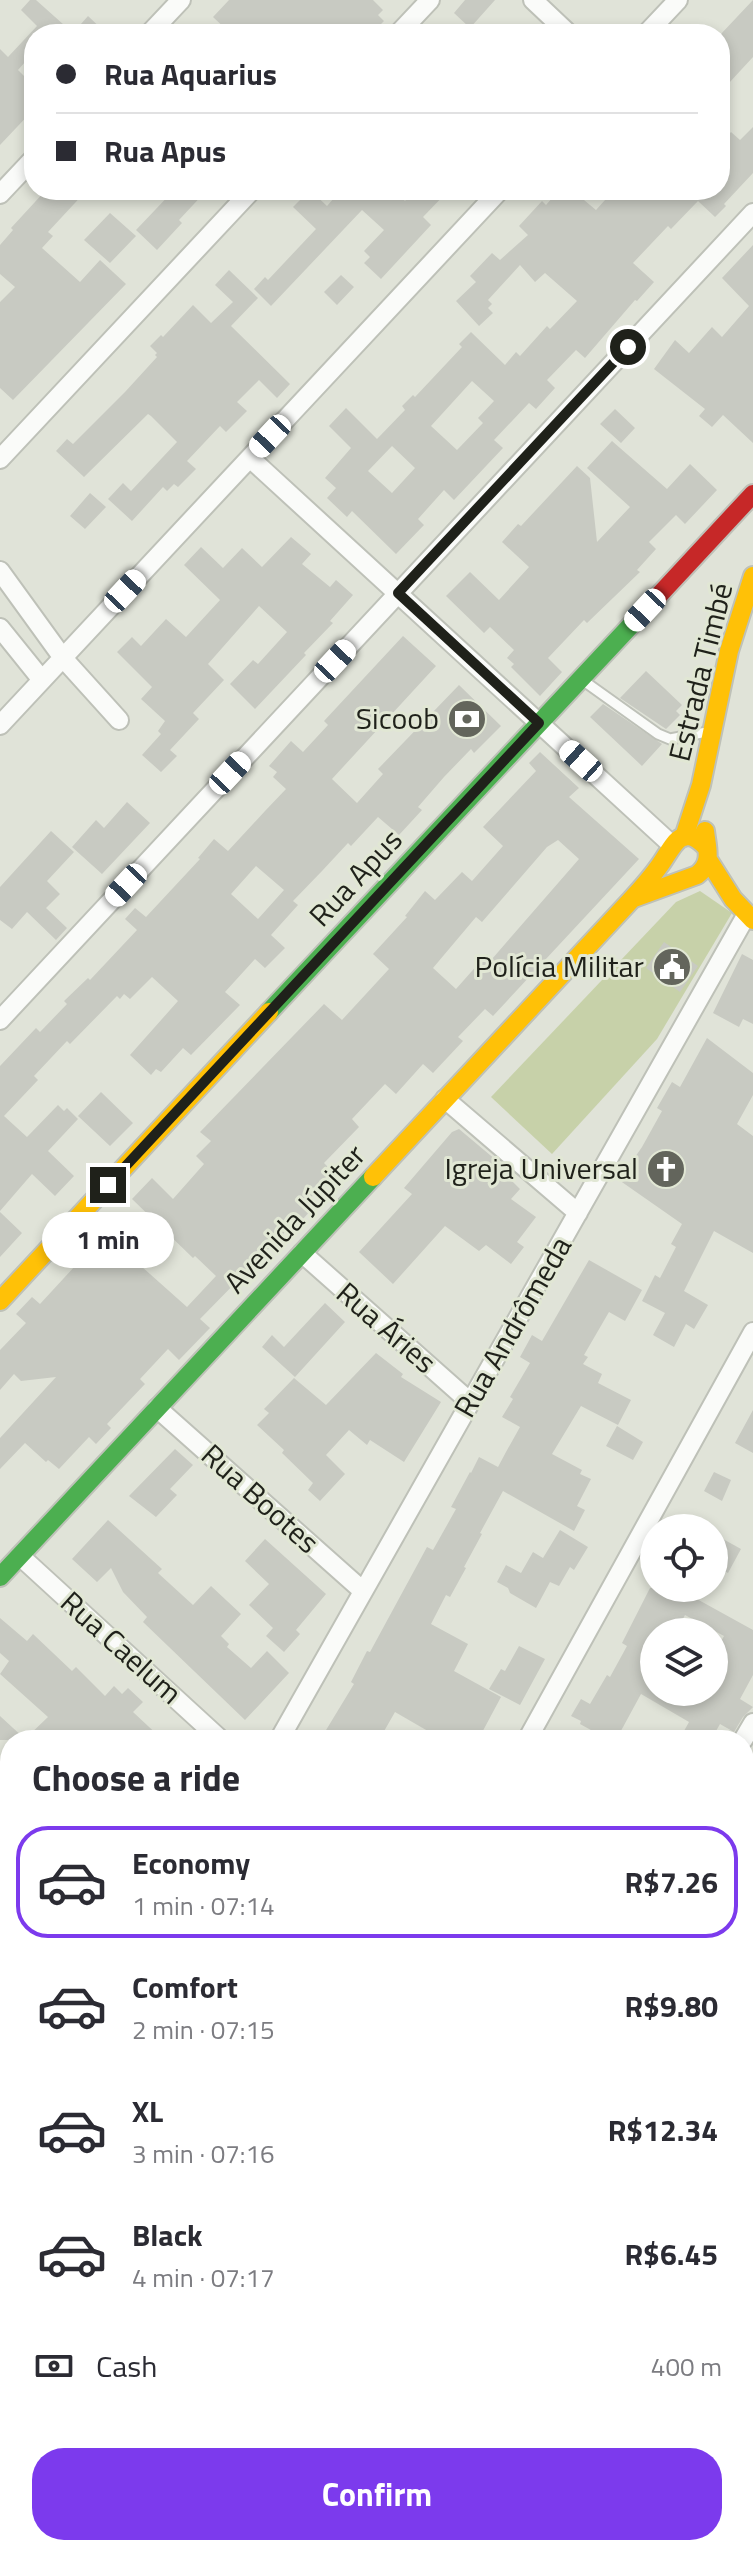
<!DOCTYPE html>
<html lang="en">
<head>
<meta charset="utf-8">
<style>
	body { margin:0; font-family:"Titillium Web",sans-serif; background:#f2f2f3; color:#2b2b33; height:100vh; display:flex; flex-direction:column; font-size:30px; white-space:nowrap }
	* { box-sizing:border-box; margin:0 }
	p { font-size:26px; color:#7c7c81 }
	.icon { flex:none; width:44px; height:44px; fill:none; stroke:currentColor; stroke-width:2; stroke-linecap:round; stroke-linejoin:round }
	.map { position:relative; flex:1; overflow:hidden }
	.details { position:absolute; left:0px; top:1730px; width:754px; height:826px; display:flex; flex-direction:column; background:#fff; border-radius:32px 32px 0 0; box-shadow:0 4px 12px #0003 }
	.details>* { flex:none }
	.hud { position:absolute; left:24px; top:24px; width:706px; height:176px; border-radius:32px; box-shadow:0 4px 12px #0003; display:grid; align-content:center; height:176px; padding:0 32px; background:#fff }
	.controls { position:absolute; left:640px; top:1514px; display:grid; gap:16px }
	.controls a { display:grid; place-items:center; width:88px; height:88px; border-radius:50%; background:#fff; box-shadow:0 4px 12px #0003; font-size:40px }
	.end { position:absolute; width:36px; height:36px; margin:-18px; border:10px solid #1f211a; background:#fff; box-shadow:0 0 0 4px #fff }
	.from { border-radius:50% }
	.bubble { position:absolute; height:56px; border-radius:28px; background:#fff; box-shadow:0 4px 12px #0003; font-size:26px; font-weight:700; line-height:56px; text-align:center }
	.car { position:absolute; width:24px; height:48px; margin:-24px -12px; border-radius:10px; box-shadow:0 0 6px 2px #0007; background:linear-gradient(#fff 24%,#345 0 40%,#fff 0 76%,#345 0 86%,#fff 0) }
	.hud b { display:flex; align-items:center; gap:28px; height:76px; font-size:30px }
	.hud b+b { border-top:2px solid #e1e1e2 }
	.hud i { width:20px; height:20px; background:#2b2b33 }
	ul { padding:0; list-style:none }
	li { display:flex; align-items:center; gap:24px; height:112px; margin:0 16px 12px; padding:0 16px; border:4px solid transparent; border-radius:32px }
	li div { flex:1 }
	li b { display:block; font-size:30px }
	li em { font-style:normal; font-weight:700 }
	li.active { border-color:#7c3aed }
	li>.icon { width:72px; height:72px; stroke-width:1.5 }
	h2 { padding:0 32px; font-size:36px; line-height:96px }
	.pay { display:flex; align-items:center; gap:20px; height:88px; padding:0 32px; font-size:30px }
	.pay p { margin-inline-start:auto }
	.cta { display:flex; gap:16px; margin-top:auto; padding:16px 32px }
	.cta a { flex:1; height:92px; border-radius:32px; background:#7c3aed; color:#fff; font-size:32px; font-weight:700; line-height:92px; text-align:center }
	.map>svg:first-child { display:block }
	.green { fill:#c7d1a9 }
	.building { fill:#c8cac2; fill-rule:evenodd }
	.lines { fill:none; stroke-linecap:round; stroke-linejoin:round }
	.lane-casing { stroke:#bec1b8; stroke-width:13 }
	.street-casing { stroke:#bec1b8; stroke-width:22 }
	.fast-casing { stroke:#bec1b8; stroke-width:22 }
	.slow-casing { stroke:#bec1b8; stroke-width:22 }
	.jam-casing { stroke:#bec1b8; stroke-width:22 }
	.lane { stroke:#fafbf9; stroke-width:9 }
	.street { stroke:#fafbf9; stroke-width:18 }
	.fast { stroke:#4caf50; stroke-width:18 }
	.slow { stroke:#ffc107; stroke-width:18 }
	.jam { stroke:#c62828; stroke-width:18 }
	.route { stroke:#1f211a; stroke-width:10 }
	.labels { text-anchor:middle; stroke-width:6; stroke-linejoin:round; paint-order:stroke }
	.street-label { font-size:30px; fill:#1f211a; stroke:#e1e7d4 }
	.poi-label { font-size:30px; fill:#1f211a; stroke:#e1e7d4; text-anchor:end }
</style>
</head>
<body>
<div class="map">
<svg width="753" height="2555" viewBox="0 0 753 2555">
	<rect width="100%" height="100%" fill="#e0e3d8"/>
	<!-- green -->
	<path class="green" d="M700,891L732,913L657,1039L552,1154L491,1097L676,902Z"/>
	<!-- building -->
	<path class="building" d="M30,0H36L73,33L88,16L107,34H34V52L18,70L34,86V109L0,145V49L8,57L37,26L21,10Z
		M229,0H373L383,10L378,15L384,21L371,34H362L354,26L347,34H231L213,17Z
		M465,0H495L470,28L454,13Z
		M753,0V57L729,83L720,75V35Z
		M753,127V173L724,204L726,206L715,217L698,201L671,229L668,226L633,263L654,282L637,301L635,300L585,358L576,350L547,380L555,388L536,409L529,403L494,440L503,448L454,500L444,490L418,519L424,525L396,554L352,511L347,517L327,498L336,488L325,478L351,448L329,426L346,408L377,439L405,410L402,406L413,395L415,397L462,347L459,344L471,332L505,365L516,352L520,356L547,326L550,329L577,301L545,273L535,282L520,265L488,300L492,304L488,308L493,313L479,326L456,301L476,282L470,276L492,253L500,260L528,235L519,226L542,201L546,205L559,190H572L596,210L614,190H720V144L731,132L740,140ZM472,381L494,401L478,418L483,423L457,450L431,426ZM392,446L415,468L392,493L368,471Z
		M46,190H87L48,232L53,236L42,248L80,282L100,260L126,284L13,400L0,388V302L15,287L0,274V245L13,230L11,228Z
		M174,190H207L179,220L182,223L157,250L136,230Z
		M310,190L327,206L341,190H394L405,201L415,190H449L423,217L431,225L381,279L364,263L370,257L364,251L384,230L362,210L271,306L254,289L265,277L268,280L316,229L293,207Z
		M110,213L136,236L110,263L84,240Z
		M753,245V443L723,415L712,427L699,416L705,409L654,369L675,340L689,353L712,327L722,337L749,306L722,278Z
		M229,270L258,298L231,326L290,384L277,398L259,380L237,402L247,411L226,432L220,426L187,461L196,469L178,487L174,484L167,491L163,487L132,521L108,499L123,483L131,491L177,442L151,416L148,414L84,477L56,451L67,439L73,444L125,392L157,357L155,355L157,353L150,346L161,335L163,337L193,305L211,323L233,302L215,285Z
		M341,275L354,287L337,305L324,292Z
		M615,409L635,428L621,443L600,424Z
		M612,441L667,489L690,464L717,490L685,524L676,515L649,542L656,549L637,570L640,572L587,623L584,620L548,658L562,672L540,696L511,667L514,664L507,658L514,650L490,627L484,633L446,596L470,572L499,600L529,567L502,542L518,524L521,526L577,466L590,478L597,542L630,507L587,468Z
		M90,493L106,507L85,529L70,516Z
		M291,537L311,554L302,564L330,587L336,580L353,595L330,621L333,623L304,653L306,655L255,709L230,684L253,660L258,664L287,632L259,606L208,664L224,680L193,713L199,719L170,750L177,756L161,772L142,755L161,734L158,731L165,721L141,699L152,687L117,652L132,637L141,646L166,619L186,637L220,600L184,565L201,547L223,568L242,548L262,567Z
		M403,636L436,666L332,779L357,803L383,774L378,769L459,685L501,726L474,753L471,749L444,777L418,807L422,810L399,835L378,817L351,846L348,843L322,871L293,901L298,905L271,935L285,948L265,968L255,959L225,992L240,1005L191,1055L183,1048L161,1072L156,1069L151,1075L130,1055L178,1001L152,977L130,999L124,994L120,999L117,996L70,1044L67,1041L34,1076L38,1080L4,1116L27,1137L58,1105L64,1111L67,1108L78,1119L48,1151L74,1176L55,1196L32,1174L0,1211V1066L36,1028L40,1032L67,1004L64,1001L88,978L90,980L137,930L125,919L135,908L146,917L200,859L198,858L214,839L228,851L265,811L286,789L273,777L277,772L269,766L291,741L303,752L328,725L324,721ZM256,866L284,890L258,919L231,894Z
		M646,671L682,705L676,711L680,715L666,729L620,698Z
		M603,704L662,744L642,766L590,717Z
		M540,752L579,788L569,797L639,859L493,1016L485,1009L458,1037L463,1041L433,1073L423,1064L396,1094L385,1084L352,1119L359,1127L324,1163L334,1173L306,1203L312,1209L293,1230L290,1227L200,1319L210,1328L179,1360L168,1349L140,1379L145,1384L107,1424L111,1428L96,1444L89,1437L59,1469L48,1460L46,1462L25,1443L0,1469V1438L56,1377L21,1381L14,1374L0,1390V1350L26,1323L16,1314L32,1297L40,1304L99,1240L125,1265L132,1258L187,1307L216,1276L195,1256L193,1258L132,1199L152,1178L173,1199L204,1164L196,1156L211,1141L200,1132L324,1004L342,1020L389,969L373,954L407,917L405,916L425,891L435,900L462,872L472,881L503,846L483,827L536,771L529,763ZM558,840L579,859L492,959L487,954L456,989L433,968L476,917L482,922L547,847Z
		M127,802L150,823L102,874L72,847L96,820L104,828Z
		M51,831L74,852L47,881L60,894L46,908L67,928L56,940L27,912L12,929L0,920V887Z
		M664,942L698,966L680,992L646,968Z
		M742,954L753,960V1024L743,1019L739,1027L713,1013Z
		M707,1038L753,1073V1095L737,1124L753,1136V1253L714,1231L684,1291L708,1305L694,1329L686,1324L674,1347L653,1335L665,1313L642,1301L655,1275L660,1278L676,1247L671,1244L682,1224L619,1180L642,1147L662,1111L657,1108L672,1082L680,1087Z
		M101,1092L133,1123L110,1146L78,1116Z
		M459,1129L509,1171L506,1175L520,1189L511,1199L536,1217L517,1242L524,1247L511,1264L486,1245L479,1251L445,1226L393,1284L359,1252L412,1194L404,1188L452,1132Z
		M0,1212L22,1233L0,1257Z
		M589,1260L642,1290L625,1321L609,1312L584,1355L588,1357L583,1364L602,1374L598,1383L631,1400L618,1425L581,1406L552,1454L582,1470L580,1474L591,1479L577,1506L585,1510L574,1531L503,1491L480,1533L482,1534L464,1567L466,1568L450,1597L446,1595L431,1624L468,1644L454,1671L501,1697L478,1740H430L433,1734L395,1712L379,1740H320L354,1684L351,1682L367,1651L370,1652L427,1547L433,1550L456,1509L451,1507L470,1472L471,1473L479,1457L498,1467L506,1452L520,1427L502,1417L513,1399L510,1397L530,1363L520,1357L532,1335L542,1341Z
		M325,1303L345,1322L295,1377L262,1347L272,1335L284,1347Z
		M376,1353L403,1374L401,1377L441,1402L404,1462L370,1440L367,1445L349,1430L326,1455L345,1474L320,1501L308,1490L313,1483L282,1453L284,1450L257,1425L269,1413L264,1409L294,1378L326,1405Z
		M753,1410V1453L735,1443Z
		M617,1426L643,1442L633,1460L606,1446Z
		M175,1449L193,1465L170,1489L177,1495L156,1517L129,1496Z
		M714,1472L731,1480L722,1501L704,1491Z
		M108,1520L162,1569L158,1573L193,1605L211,1586L241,1614L221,1636L229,1644L227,1647L251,1668L267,1651L289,1673L245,1720L143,1622L147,1617L123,1592L111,1568L97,1582L72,1559Z
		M560,1530L588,1547L574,1570L570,1567L559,1586L550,1582L536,1608L510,1593L508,1588L497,1582L506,1565L521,1573L533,1552L543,1558Z
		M714,1534L741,1549L728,1573L714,1566Z
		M265,1539L326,1594L296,1630L300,1634L284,1652L266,1636L273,1628L249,1605L269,1584L245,1561Z
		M650,1588H689L686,1593L753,1630V1675L740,1699L753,1707L743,1717L734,1732L720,1724L711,1740H679L689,1722L641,1694L616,1740H609L580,1724L581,1721L571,1716L581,1699L590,1704L607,1675L610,1677L627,1646L622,1643ZM685,1615L724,1636L714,1654V1692H654V1632H676Z
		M0,1618L27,1641L33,1634L72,1671L76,1667L105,1696L114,1686L122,1694L128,1688L143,1702L133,1712L163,1740H79L68,1730L59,1740H0V1716L25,1739L48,1717L0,1674L9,1661L0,1653Z
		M519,1646L545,1659L520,1705L489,1689L501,1669L505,1671Z"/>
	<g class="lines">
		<defs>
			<path id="lane" d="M581,679L658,734L670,739L707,732"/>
			<path id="street" d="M533,0L569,34
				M149,34L181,0
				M398,34L430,0
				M646,34L678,0
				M0,194L34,158
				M250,458L672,845
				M0,459L252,190
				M0,571L63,658L119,720
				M0,628L42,680
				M0,725L500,190
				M0,1020L753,213
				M445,1099L578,1213
				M302,1253L470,1402
				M157,1408L363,1591
				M20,1556L221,1740
				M279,1740L747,914
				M527,1740L753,1332
				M743,1740L753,1723
				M0,1815L10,1824
				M744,2013L753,2000"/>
			<path id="fast" d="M269,1012L649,606
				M0,1577L373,1177"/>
			<path id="slow" d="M684,837L701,785L729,651L753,576
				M709,861L733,899L753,920
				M634,898L697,875C713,863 707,849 705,831
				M373,1177L631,900C641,889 651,878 660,865C673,847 681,821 706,847
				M0,1301L269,1012"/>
			<path id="jam" d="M649,606L753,494"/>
		</defs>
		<!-- lane casing -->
		<use href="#lane" class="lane-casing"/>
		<!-- street casing -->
		<use href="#street" class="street-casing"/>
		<!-- fast casing -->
		<use href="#fast" class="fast-casing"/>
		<!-- slow casing -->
		<use href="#slow" class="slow-casing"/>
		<!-- jam casing -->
		<use href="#jam" class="jam-casing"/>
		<!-- lane -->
		<use href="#lane" class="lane"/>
		<!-- street -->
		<use href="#street" class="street"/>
		<!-- fast -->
		<use href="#fast" class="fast"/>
		<!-- slow -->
		<use href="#slow" class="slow"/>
		<!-- jam -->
		<use href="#jam" class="jam"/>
	</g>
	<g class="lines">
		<!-- route -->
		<path class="route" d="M108,1185L539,723L398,593L628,347"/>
	</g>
	<!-- icons -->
	<defs>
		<symbol id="bank-disc" viewBox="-11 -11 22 22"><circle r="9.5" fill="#63655c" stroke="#e1e7d4"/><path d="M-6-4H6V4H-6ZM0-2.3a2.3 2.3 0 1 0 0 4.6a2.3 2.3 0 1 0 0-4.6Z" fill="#fff"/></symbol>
		<symbol id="civic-disc" viewBox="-11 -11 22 22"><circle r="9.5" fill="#63655c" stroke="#e1e7d4"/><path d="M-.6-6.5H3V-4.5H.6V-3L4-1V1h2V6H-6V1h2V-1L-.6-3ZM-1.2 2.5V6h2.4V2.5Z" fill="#fff"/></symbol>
		<symbol id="church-disc" viewBox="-11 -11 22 22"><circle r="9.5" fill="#63655c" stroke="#e1e7d4"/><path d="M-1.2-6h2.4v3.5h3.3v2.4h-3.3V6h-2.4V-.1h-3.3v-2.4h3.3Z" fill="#fff"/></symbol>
	</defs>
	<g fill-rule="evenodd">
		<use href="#bank-disc" x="445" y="697" width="44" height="44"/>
		<use href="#civic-disc" x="650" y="945" width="44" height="44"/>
		<use href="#church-disc" x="644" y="1147" width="44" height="44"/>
	</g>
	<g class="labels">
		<!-- street labels -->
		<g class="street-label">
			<text transform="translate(701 672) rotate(-76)" y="10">Estrada Timbé</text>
			<text transform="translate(356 878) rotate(-47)" y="10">Rua Apus</text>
			<text transform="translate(295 1219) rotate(-47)" y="10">Avenida Júpiter</text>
			<text transform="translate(513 1327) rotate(-60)" y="10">Rua Andrômeda</text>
			<text transform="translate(386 1328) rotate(41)" y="10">Rua Áries</text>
			<text transform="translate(260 1499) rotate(42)" y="10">Rua Bootes</text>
			<text transform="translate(121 1648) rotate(42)" y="10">Rua Caelum</text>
		</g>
		<!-- poi labels -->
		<g class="poi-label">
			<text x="439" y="729">Sicoob</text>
			<text x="644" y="977">Polícia Militar</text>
			<text x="638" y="1179">Igreja Universal</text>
		</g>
	</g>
</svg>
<div class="controls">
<a><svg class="icon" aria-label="locate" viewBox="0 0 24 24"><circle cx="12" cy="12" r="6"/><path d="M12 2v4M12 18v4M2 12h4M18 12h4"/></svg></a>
<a><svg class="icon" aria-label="layers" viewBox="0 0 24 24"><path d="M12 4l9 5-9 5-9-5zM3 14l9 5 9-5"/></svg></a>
</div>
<i class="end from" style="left:628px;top:347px"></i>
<i class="end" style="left:108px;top:1185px"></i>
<div class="bubble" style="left:42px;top:1212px;width:132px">1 min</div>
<i class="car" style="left:270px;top:436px;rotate:223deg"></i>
<i class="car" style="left:125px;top:591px;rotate:43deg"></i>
<i class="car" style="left:645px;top:610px;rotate:223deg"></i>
<i class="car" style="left:335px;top:661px;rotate:43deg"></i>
<i class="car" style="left:581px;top:761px;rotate:312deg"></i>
<i class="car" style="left:230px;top:773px;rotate:43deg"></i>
<i class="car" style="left:126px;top:885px;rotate:223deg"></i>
<div class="hud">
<b><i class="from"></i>Rua Aquarius</b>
<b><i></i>Rua Apus</b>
</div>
<section class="details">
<h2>Choose a ride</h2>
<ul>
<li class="active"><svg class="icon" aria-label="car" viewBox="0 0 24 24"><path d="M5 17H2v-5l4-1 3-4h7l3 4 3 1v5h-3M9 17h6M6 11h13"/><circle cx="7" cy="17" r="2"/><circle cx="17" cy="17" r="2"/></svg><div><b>Economy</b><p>1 min · 07:14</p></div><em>R$7.26</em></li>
<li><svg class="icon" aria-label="car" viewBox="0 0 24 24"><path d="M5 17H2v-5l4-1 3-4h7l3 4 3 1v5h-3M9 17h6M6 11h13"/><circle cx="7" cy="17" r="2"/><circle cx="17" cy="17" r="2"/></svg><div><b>Comfort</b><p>2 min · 07:15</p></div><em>R$9.80</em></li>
<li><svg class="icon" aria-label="car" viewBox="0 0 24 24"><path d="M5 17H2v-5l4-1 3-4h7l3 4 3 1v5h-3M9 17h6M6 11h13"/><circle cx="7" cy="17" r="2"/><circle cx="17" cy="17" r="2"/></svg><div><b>XL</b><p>3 min · 07:16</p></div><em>R$12.34</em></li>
<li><svg class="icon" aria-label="car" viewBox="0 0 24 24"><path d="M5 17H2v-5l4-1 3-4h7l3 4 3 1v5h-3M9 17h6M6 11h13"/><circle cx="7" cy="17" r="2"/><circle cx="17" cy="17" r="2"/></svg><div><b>Black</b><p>4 min · 07:17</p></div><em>R$6.45</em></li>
</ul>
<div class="pay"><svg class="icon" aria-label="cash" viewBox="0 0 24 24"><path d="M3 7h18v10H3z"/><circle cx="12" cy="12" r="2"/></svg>Cash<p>400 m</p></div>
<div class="cta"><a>Confirm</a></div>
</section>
</div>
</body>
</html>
